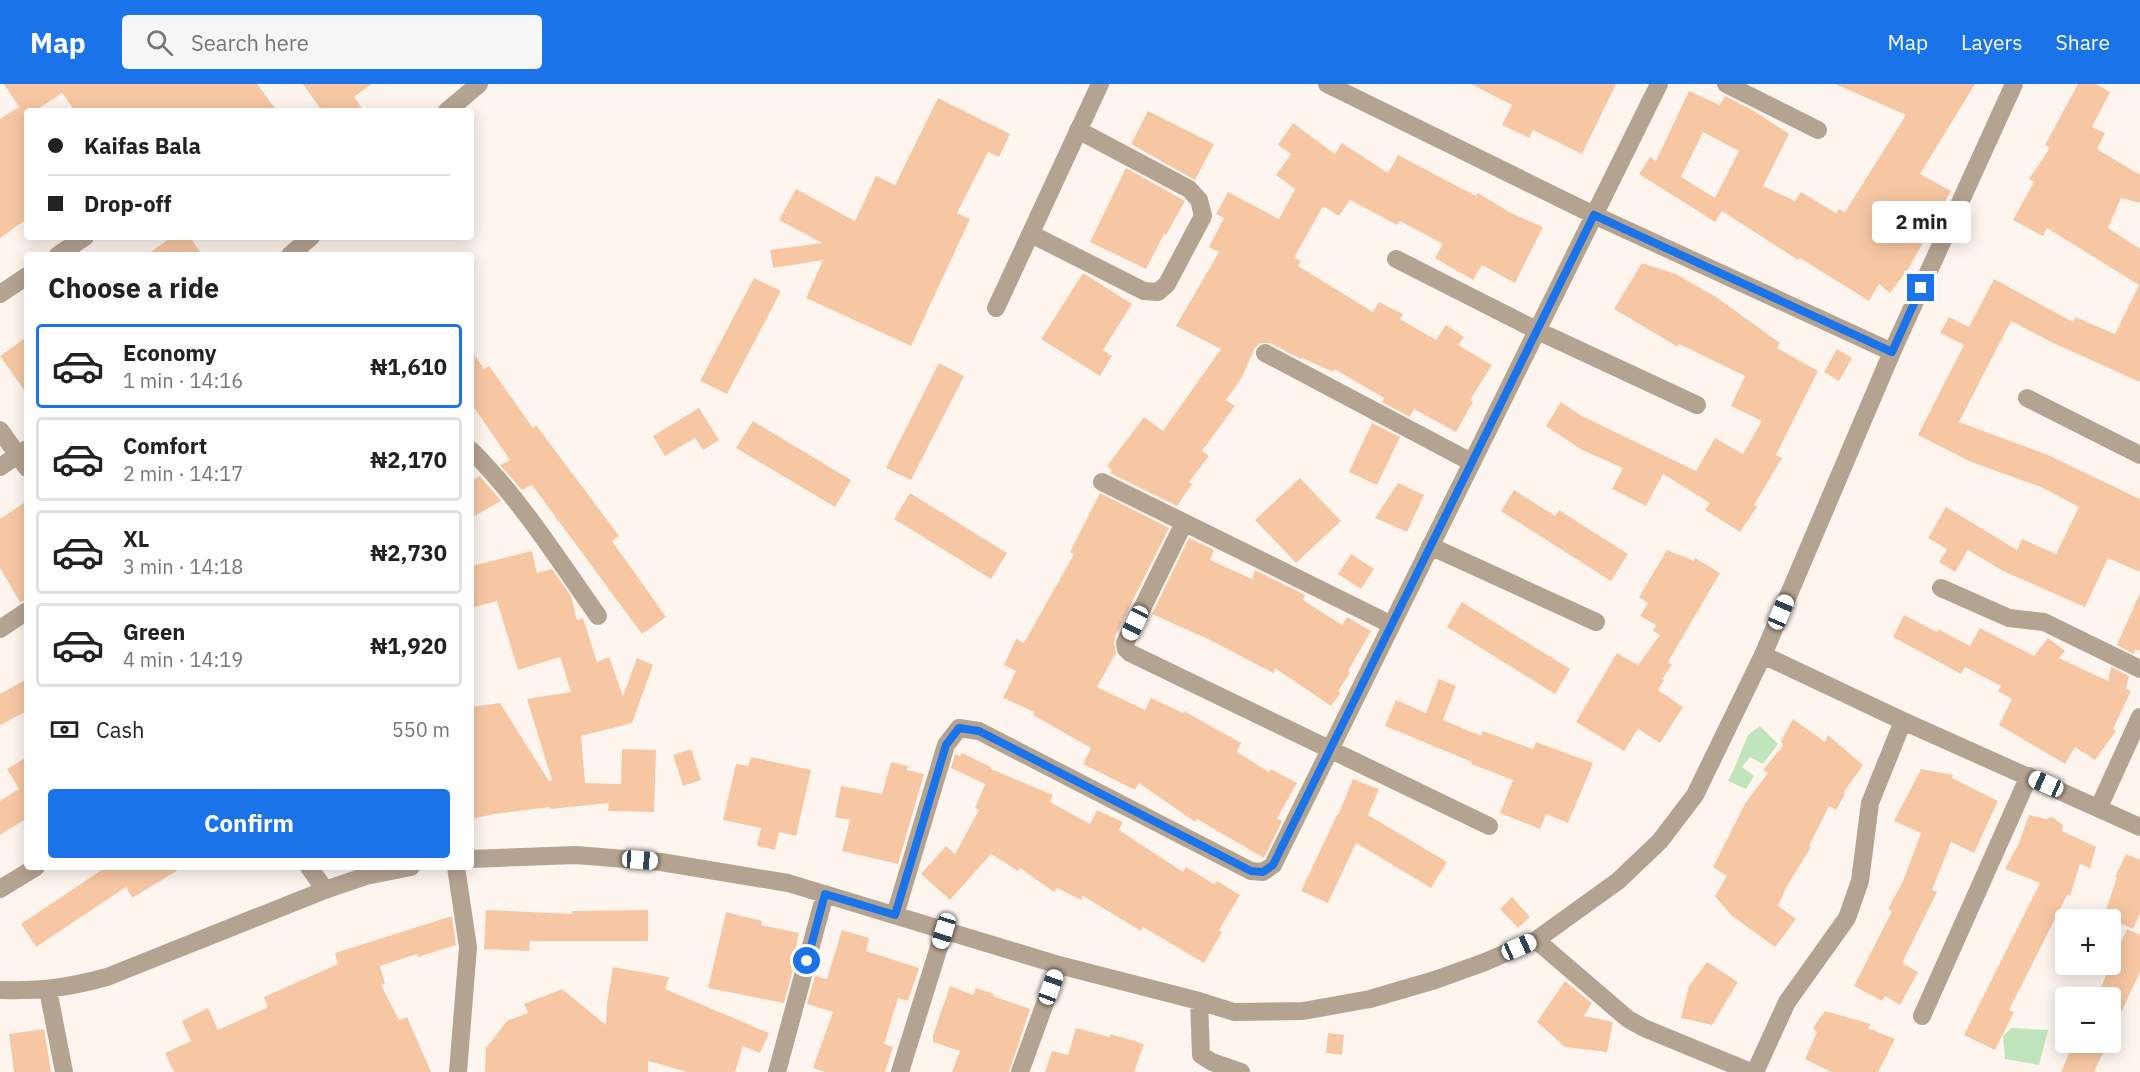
<!DOCTYPE html>
<html lang="en">
<head>
<meta charset="utf-8">
<style>
	body { margin:0; font-family:"IBM Plex Sans",sans-serif; background:#f6f6f6; color:#222; height:100vh; display:flex; flex-direction:column; font-size:22px; white-space:nowrap }
	* { box-sizing:border-box; margin:0 }
	p { font-size:20px; color:#767676 }
	.icon { flex:none; width:33px; height:33px; fill:none; stroke:currentColor; stroke-width:2; stroke-linecap:round; stroke-linejoin:round }
	.map { position:relative; flex:1; overflow:hidden }
	.panel { position:absolute; left:24px; top:168px; width:450px; height:618px; display:flex; flex-direction:column; background:#fff; border-radius:6px; box-shadow:0 3px 15px #0003 }
	.panel>* { flex:none }
	.top-card { position:absolute; left:24px; top:24px; width:450px; height:132px; border-radius:6px; box-shadow:0 3px 15px #0003; display:grid; align-content:center; height:132px; padding:0 24px; background:#fff }
	.fabs { position:absolute; left:2055px; top:825px; display:grid; gap:12px }
	.fabs a { display:grid; place-items:center; width:66px; height:66px; border-radius:6px; background:#fff; box-shadow:0 3px 15px #0003; font-size:30px }
	.end { position:absolute; width:27px; height:27px; margin:-14px; border:8px solid #1a73e8; background:#fff; box-shadow:0 0 0 3px #fff }
	.from { border-radius:50% }
	.bubble { position:absolute; height:42px; border-radius:6px; background:#fff; box-shadow:0 3px 15px #0003; font-size:20px; font-weight:700; line-height:42px; text-align:center }
	.car { position:absolute; width:18px; height:36px; margin:-18px -9px; border-radius:8px; box-shadow:0 0 4px 2px #0007; background:linear-gradient(#fff 24%,#345 0 40%,#fff 0 76%,#345 0 86%,#fff 0) }
	.top-card b { display:flex; align-items:center; gap:21px; height:57px; font-size:22px }
	.top-card b+b { border-top:2px solid #e0e0e0 }
	.top-card i { width:15px; height:15px; background:#222 }
	ul { padding:0; list-style:none }
	li { display:flex; align-items:center; gap:18px; height:84px; margin:0 12px 9px; padding:0 12px; border:3px solid #e0e0e0; border-radius:6px }
	li div { flex:1 }
	li b { display:block; font-size:22px }
	li em { font-style:normal; font-weight:700 }
	li.selected { border-color:#1a73e8 }
	li>.icon { width:54px; height:54px; stroke-width:1.5 }
	h2 { padding:0 24px; font-size:27px; line-height:72px }
	.pay { display:flex; align-items:center; gap:15px; height:66px; padding:0 24px; font-size:22px }
	.pay p { margin-inline-start:auto }
	.primary-button { display:flex; gap:12px; margin-top:auto; padding:12px 24px }
	.primary-button a { flex:1; height:69px; border-radius:6px; background:#1a73e8; color:#fff; font-size:24px; font-weight:700; line-height:69px; text-align:center }
	header { display:flex; align-items:center; gap:36px; box-sizing:border-box; height:84px; padding:0 30px; background:#1a73e8; color:#fff }
	header strong { font-size:28px }
	nav { display:flex; gap:33px; margin-inline-start:auto; font-size:21px }
	.search { width:420px; height:54px; background:#f6f6f6; display:flex; align-items:center; gap:15px; box-sizing:border-box; padding:0 21px; border-radius:6px; color:#767676; font-size:22px }
	.map>svg:first-child { display:block }
	.green { fill:#c0e5bc }
	.building { fill:#f7c7a3; fill-rule:evenodd }
	.lines { fill:none; stroke-linecap:round; stroke-linejoin:round }
	.minor { stroke:#b5a392; stroke-width:18 }
	.route { stroke:#1a73e8; stroke-width:8 }
</style>
</head>
<body>
<header>
<strong>Map</strong>
<div class="search"><svg class="icon" aria-label="search" viewBox="0 0 24 24"><circle cx="10" cy="10" r="6"/><path d="M15 15l6 6"/></svg>Search here</div>
<nav><a>Map</a><a>Layers</a><a>Share</a></nav>
</header>
<div class="map">
<svg width="2140" height="988" viewBox="0 0 2140 988">
	<rect width="100%" height="100%" fill="#fef5ef"/>
	<!-- green -->
	<path class="green" d="M1760,642L1778,660L1763,680L1750,673L1742,683L1754,692L1746,705L1728,697L1734,685L1748,651Z
		M2011,944L2048,946L2039,981L2005,975L2003,952Z"/>
	<!-- building -->
	<path class="building" d="M4,0H257L277,27H75L62,9L35,27H27V135L0,154V35L19,23Z
		M303,0H372L354,13L364,27H322Z
		M1471,0H1616L1582,70L1533,46L1529,54L1502,41L1512,21Z
		M1835,0H1975L1920,90L1951,107L1909,184L1890,209L1879,200L1869,217L1800,174L1798,176L1722,127L1715,138L1639,90L1650,73L1656,77L1689,7L1720,21L1725,12L1754,27L1789,50L1763,102L1795,117L1801,108L1836,129L1839,125L1845,128L1906,31ZM1703,48L1739,67L1715,114L1681,93Z
		M2078,0H2096L2110,8L2092,43L2105,49L2097,65L2140,91V119L2121,114L2108,144L2140,165V298L2053,259L2011,237L1959,338L2048,371L2140,415V488L2108,474L2085,523L2003,487L1968,466L1955,488L1939,478L1947,465L1928,454L1946,423L2017,466L2022,455L2056,470L2079,423L2041,403L1971,378L1918,351L1964,261L1940,249L1949,233L1969,243L1994,195L2073,238L2075,233L2115,250L2139,201L2047,144L2043,152L2013,136L2034,98L2029,95L2050,64L2045,61Z
		M938,14L1010,50L999,73L988,68L957,129L970,135L911,262L806,214L823,176L773,184L770,166L822,159L779,136L796,105L855,137L876,92L895,101Z
		M1148,27L1214,60L1195,96L1131,60Z
		M1293,39L1335,70L1342,59L1388,89L1398,71L1476,112L1478,109L1511,129L1543,143L1515,199L1482,181L1473,196L1435,174L1443,160L1400,137L1397,141L1350,116L1339,132L1323,122L1294,174L1301,177L1298,182L1373,228L1379,218L1403,230L1400,235L1436,256L1446,241L1464,253L1458,261L1492,281L1470,316L1473,318L1456,348L1414,325L1410,333L1382,318L1384,314L1334,285L1333,288L1302,274L1301,275L1270,259H1260L1255,264L1241,295L1226,316L1235,322L1202,367L1209,372L1189,398L1192,400L1177,422L1110,389L1112,386L1107,382L1144,333L1163,347L1221,265L1176,242L1219,168L1209,163L1224,134L1216,130L1228,108L1279,135L1295,105L1276,91L1291,70L1278,61Z
		M1126,84L1185,117L1166,151L1164,150L1146,185L1090,158Z
		M172,153H190L202,171H146Z
		M1642,179L1676,190L1716,213L1780,259L1777,264L1818,287L1776,371L1782,374L1754,421L1757,423L1740,448L1705,426L1710,419L1663,390L1646,422L1612,405L1623,384L1582,366L1546,342L1561,318L1580,331L1696,387L1715,354L1743,370L1762,337L1731,322L1745,292L1679,260L1678,263L1614,225Z
		M1083,189L1132,220L1103,266L1112,272L1100,292L1041,255Z
		M754,194L781,207L727,310L700,297Z
		M27,253V310L0,272Z
		M1837,265L1852,274L1839,297L1824,288Z
		M471,266L484,285L489,282L533,344L536,341L619,452L612,457L666,533L642,550L532,401L522,406L500,381L510,376L471,319Z
		M939,279L964,292L911,396L886,384Z
		M699,324L719,356L703,366L695,354L665,372L653,352Z
		M753,337L851,396L835,423L736,364Z
		M1372,339L1400,353L1377,401L1349,388Z
		M480,392L501,417L471,434V397Z
		M1300,394L1341,437L1296,479L1255,436Z
		M1398,399L1424,411L1407,448L1375,434Z
		M1514,406L1555,432L1559,426L1628,470L1611,497L1501,427Z
		M910,409L1007,469L991,495L894,435Z
		M1100,409L1169,444L1116,550L1114,560L1116,569L1097,603L1145,626L1151,614L1183,629L1184,627L1241,659L1237,668L1269,688L1271,685L1297,699L1277,734L1282,737L1264,774L1197,735L1195,738L1139,699L1135,706L1083,680L1091,664L1033,631L1034,628L1003,614L1016,587L1004,581L1016,555L1024,559L1074,470L1070,468Z
		M27,417V516L20,518L0,484V435Z
		M1189,454L1214,466L1210,476L1252,495L1255,486L1305,511L1303,516L1342,541L1347,533L1371,547L1348,587L1350,589L1338,607L1341,608L1331,622L1275,584L1273,589L1212,557L1152,530Z
		M1667,466L1694,477L1695,474L1720,489L1668,578L1672,581L1662,595L1664,596L1658,606L1683,623L1660,659L1638,645L1624,667L1576,638L1617,569L1638,581L1660,551L1653,547L1656,541L1640,532L1648,519L1639,513Z
		M532,467L537,489L552,485L571,512L577,536L583,534L597,578L609,573L623,612L637,574L653,581L632,639L581,652L585,699L621,700L622,665L656,666L654,728L608,727L609,719L550,725V723L495,730L471,735V623L500,619L549,697L552,696L527,615L571,608L560,573L518,586L497,517L471,524V482Z
		M1351,470L1374,485L1361,505L1338,490Z
		M2140,509V567L2135,565L2134,570L2117,561Z
		M1462,518L1570,585L1555,610L1447,543Z
		M1904,531L1937,548L1938,545L1970,562L1980,544L2034,572L2048,554L2065,567L2059,574L2108,597L2111,583L2129,592L2126,605L2131,607L2113,645L2116,647L2095,676L2075,663L2065,680L1999,641L2012,615L1998,607L2001,602L1965,583L1961,590L1893,553Z
		M27,595V627L0,641V610Z
		M1439,595L1456,602L1443,636L1481,652L1483,647L1533,665L1536,658L1593,679L1568,739L1546,730L1540,745L1500,729L1513,696L1471,680L1472,678L1385,642L1396,616L1426,629Z
		M1793,635L1825,658L1828,651L1863,681L1844,708L1845,710L1836,726L1829,722L1809,762L1811,763L1786,804L1778,822L1796,835L1775,863L1731,831L1715,812L1727,792L1713,783L1746,718L1768,689L1763,686L1783,662L1781,657Z
		M691,665L701,696L683,702L673,671Z
		M962,669L991,683V685L1053,711L1050,718L1090,740L1097,726L1123,738L1119,746L1183,788L1186,783L1214,800L1217,797L1240,811L1219,846L1222,848L1204,879L1143,843L1141,847L1083,812L1081,816L1057,804L1054,808L1020,784L1018,787L991,770L950,816L921,790L946,762L955,770L979,726L975,724L985,700L951,684L955,670L960,672Z
		M27,673V734L0,751V717L19,705L7,685Z
		M751,673L811,686L796,752L779,748L775,766L757,762L761,744L723,736L736,680L748,682Z
		M891,678L908,682L907,686L924,690L898,780L842,767L850,736L835,733L841,702L882,710Z
		M1921,685L1953,691L1952,694L1998,717L1974,769L1951,758L1932,806L1937,808L1902,879L1918,888L1900,921L1885,912L1882,917L1854,902L1892,827L1888,825L1903,797L1921,749L1894,737Z
		M1353,695L1379,705L1368,731L1447,778L1431,804L1356,759L1328,819L1301,807L1337,731H1338Z
		M2029,731L2046,735L2052,733L2063,741L2062,747L2096,763L2090,784L2080,780L2070,812L2067,811L2009,926L2014,928L1995,966L1964,951L2040,799L2005,785L2019,759Z
		M2126,770L2140,776V830L2133,845L2104,832L2117,793H2115Z
		M106,783H183L132,814L126,803L36,863L21,840Z
		M1512,813L1530,833L1518,844L1500,825Z
		M486,826L572,830V827L648,826V857H530L529,867L484,865Z
		M726,828L762,837L761,841L799,849L791,885H793L784,919L708,904Z
		M452,832L456,861L418,873L417,870L380,882L385,900L381,901L399,936L407,933L431,988H174L165,969L191,957L182,937L208,924L218,946L268,923L264,913L338,880L335,869Z
		M2127,845L2140,851V888L2110,952V914H2096Z
		M842,846L869,854L866,867L919,884L908,917L898,914L884,960L893,963L885,988H825L813,984L833,928L807,920L815,892L827,895Z
		M1707,878L1738,898L1712,941L1681,934L1689,902Z
		M613,883L669,893L665,905L769,949L760,969L743,962L735,988H687L648,977V988H485L486,964L507,937L528,929L524,920L562,905L606,941L607,919Z
		M1565,897L1592,919L1584,932L1613,938L1607,968L1565,963L1537,938Z
		M950,902L973,911L976,904L994,910L993,912L1030,925L1009,988H952L960,967L933,958V951Z
		M1825,927L1871,940L1868,944L1895,955L1878,988H1831L1805,975L1817,948L1813,944Z
		M1076,944L1109,953L1111,950L1144,960L1134,988H1045L1052,967L1068,971Z
		M44,945L51,988H14L9,950Z
		M1328,949L1344,951L1342,971L1326,969Z
		M2074,958H2108L2094,988H2061Z"/>
	<g class="lines">
		<!-- minor -->
		<path class="minor" d="M1327,0L1594,131L1892,268
			M1726,0L1818,46
			M447,27L479,0
			M1031,150L1144,207L1158,208L1167,200L1203,132L1199,116L1189,105L1078,46
			M58,171L85,153
			M290,171L311,153
			M1396,175L1538,247L1697,321
			M0,210L27,192
			M996,224L1100,0
			M1265,269L1471,378
			M2027,314L2140,371
			M0,346L27,384
			M471,366C520,415 558,475 598,532
			M0,383L27,365
			M1102,398L1390,540
			M1184,439L1125,559L1126,565L1130,569L1489,742
			M1430,462L1596,538
			M1941,504L2009,534L2044,538L2140,585
			M0,545L27,527
			M1763,571L1903,637L2140,743
			M2099,723L2140,633
			M471,775L576,771L661,778L788,799L1059,881L1199,917L1234,928L1303,927L1370,915L1435,896L1485,878L1536,856L1618,797L1660,757L1695,711L1763,571L1892,268L2014,0
			M309,783L325,806
			M456,783L468,863L458,988
			M0,805L36,783
			M895,831L946,661L959,644L979,647L1251,787L1263,788L1273,781L1659,0
			M1536,856L1628,935L1644,944L1751,988
			M0,906C42,907 66,904 107,893L325,806L366,792L411,783
			M48,906L64,988
			M1199,917L1201,971L1212,978L1241,988
			M1922,932L2029,692
			M777,988L825,810
			M900,988L944,847
			M1020,988L1059,881
			M1755,988L1787,918L1847,834L1860,797L1870,719L1903,637"/>
	</g>
	<g class="lines">
		<!-- route -->
		<path class="route" d="M807,877L825,810L895,831L946,661L959,644L979,647L1251,787L1263,788L1273,781L1594,131L1892,268L1921,204"/>
	</g>
</svg>
<div class="fabs">
<a>+</a>
<a>−</a>
</div>
<i class="end from" style="left:807px;top:877px"></i>
<i class="end" style="left:1921px;top:204px"></i>
<div class="bubble" style="left:1872px;top:117px;width:99px">2 min</div>
<i class="car" style="left:1781px;top:528px;rotate:23deg"></i>
<i class="car" style="left:1135px;top:539px;rotate:206deg"></i>
<i class="car" style="left:2046px;top:700px;rotate:294deg"></i>
<i class="car" style="left:640px;top:776px;rotate:94deg"></i>
<i class="car" style="left:944px;top:847px;rotate:197deg"></i>
<i class="car" style="left:1519px;top:863px;rotate:66deg"></i>
<i class="car" style="left:1051px;top:903px;rotate:20deg"></i>
<div class="top-card">
<b><i class="from"></i>Kaifas Bala</b>
<b><i></i>Drop-off</b>
</div>
<section class="panel">
<h2>Choose a ride</h2>
<ul>
<li class="selected"><svg class="icon" aria-label="car" viewBox="0 0 24 24"><path d="M5 17H2v-5l4-1 3-4h7l3 4 3 1v5h-3M9 17h6M6 11h13"/><circle cx="7" cy="17" r="2"/><circle cx="17" cy="17" r="2"/></svg><div><b>Economy</b><p>1 min · 14:16</p></div><em>₦1,610</em></li>
<li><svg class="icon" aria-label="car" viewBox="0 0 24 24"><path d="M5 17H2v-5l4-1 3-4h7l3 4 3 1v5h-3M9 17h6M6 11h13"/><circle cx="7" cy="17" r="2"/><circle cx="17" cy="17" r="2"/></svg><div><b>Comfort</b><p>2 min · 14:17</p></div><em>₦2,170</em></li>
<li><svg class="icon" aria-label="car" viewBox="0 0 24 24"><path d="M5 17H2v-5l4-1 3-4h7l3 4 3 1v5h-3M9 17h6M6 11h13"/><circle cx="7" cy="17" r="2"/><circle cx="17" cy="17" r="2"/></svg><div><b>XL</b><p>3 min · 14:18</p></div><em>₦2,730</em></li>
<li><svg class="icon" aria-label="car" viewBox="0 0 24 24"><path d="M5 17H2v-5l4-1 3-4h7l3 4 3 1v5h-3M9 17h6M6 11h13"/><circle cx="7" cy="17" r="2"/><circle cx="17" cy="17" r="2"/></svg><div><b>Green</b><p>4 min · 14:19</p></div><em>₦1,920</em></li>
</ul>
<div class="pay"><svg class="icon" aria-label="cash" viewBox="0 0 24 24"><path d="M3 7h18v10H3z"/><circle cx="12" cy="12" r="2"/></svg>Cash<p>550 m</p></div>
<div class="primary-button"><a>Confirm</a></div>
</section>
</div>
</body>
</html>
